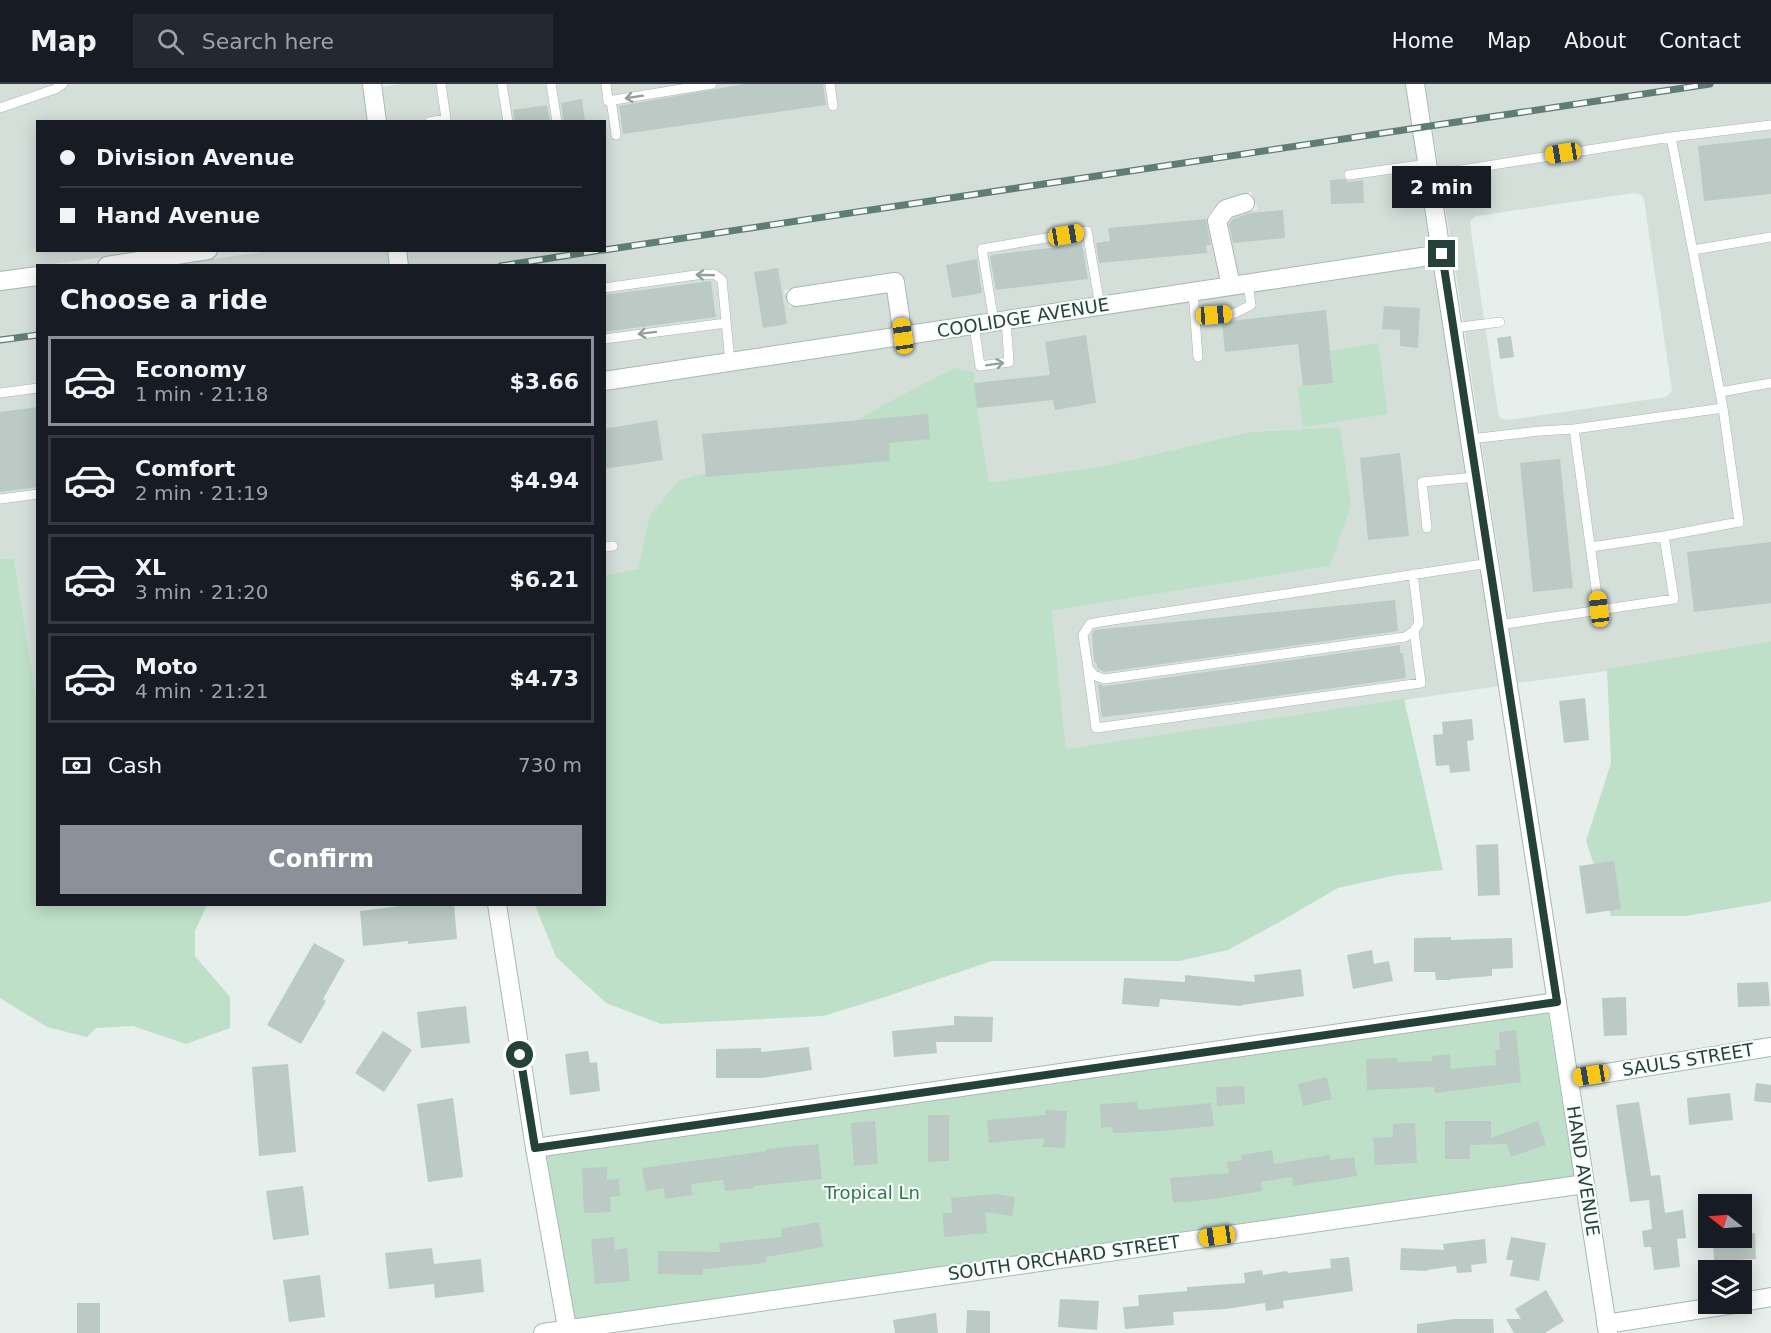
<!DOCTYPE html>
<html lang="en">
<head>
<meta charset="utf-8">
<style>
	body { margin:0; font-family:"DejaVu Sans",sans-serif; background:#242831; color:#f1f3f6; height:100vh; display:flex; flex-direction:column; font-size:22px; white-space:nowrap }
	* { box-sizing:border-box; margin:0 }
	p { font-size:20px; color:#9ea1a6 }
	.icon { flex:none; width:33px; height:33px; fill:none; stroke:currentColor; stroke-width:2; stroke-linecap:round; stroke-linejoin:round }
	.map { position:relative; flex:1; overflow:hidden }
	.sheet { position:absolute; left:36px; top:180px; width:570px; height:642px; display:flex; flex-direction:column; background:#171b24; border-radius:0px; box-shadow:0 3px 15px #0003 }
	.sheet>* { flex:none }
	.top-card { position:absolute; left:36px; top:36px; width:570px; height:132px; border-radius:0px; box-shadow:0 3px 15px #0003; display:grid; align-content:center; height:132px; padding:0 24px; background:#171b24 }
	.needle { width:39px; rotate:287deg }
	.tools { position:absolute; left:1698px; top:1110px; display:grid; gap:12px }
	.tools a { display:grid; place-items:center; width:54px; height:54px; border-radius:0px; background:#171b24; box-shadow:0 3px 15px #0003; font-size:30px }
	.end { position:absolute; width:27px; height:27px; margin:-14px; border:8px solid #24423a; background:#fff; box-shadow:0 0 0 3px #fff }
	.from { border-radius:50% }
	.bubble { position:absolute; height:42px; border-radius:0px; background:#171b24; box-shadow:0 3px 15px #0003; font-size:20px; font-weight:800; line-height:42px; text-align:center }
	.car { position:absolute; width:18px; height:36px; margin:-18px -9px; border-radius:8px; box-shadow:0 0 4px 2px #0007; background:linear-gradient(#f5c518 24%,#345 0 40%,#f5c518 0 76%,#345 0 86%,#f5c518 0) }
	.top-card b { display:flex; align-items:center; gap:21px; height:57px; font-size:22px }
	.top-card b+b { border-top:2px solid #363941 }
	.top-card i { width:15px; height:15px; background:#f1f3f6 }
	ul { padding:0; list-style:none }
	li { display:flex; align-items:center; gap:18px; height:90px; margin:0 12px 9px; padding:0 12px; border:3px solid #363941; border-radius:0px }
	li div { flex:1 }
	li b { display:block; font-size:22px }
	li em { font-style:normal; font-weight:800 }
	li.current { border-color:#8c9099 }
	li>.icon { width:54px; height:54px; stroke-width:1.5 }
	h2 { padding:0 24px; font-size:27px; line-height:72px }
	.pay { display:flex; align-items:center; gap:15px; height:66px; padding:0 24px; font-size:22px }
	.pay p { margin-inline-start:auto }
	.action { display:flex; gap:12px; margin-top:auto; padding:12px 24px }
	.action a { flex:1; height:69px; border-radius:0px; background:#8c9099; color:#fff; font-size:24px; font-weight:800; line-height:69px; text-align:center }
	header { display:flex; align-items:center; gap:36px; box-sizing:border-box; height:84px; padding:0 30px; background:#171b24; border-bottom:2px solid #363941 }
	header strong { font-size:28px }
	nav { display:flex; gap:33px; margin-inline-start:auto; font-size:21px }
	.search { width:420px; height:54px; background:#242831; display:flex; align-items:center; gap:15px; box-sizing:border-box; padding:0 21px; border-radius:0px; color:#9ea1a6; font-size:22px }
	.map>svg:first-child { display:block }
	.built { fill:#d4dfda; fill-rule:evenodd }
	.green { fill:#bfe0c8 }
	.building { fill:#bbcac4 }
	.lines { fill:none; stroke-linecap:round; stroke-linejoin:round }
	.service-casing { stroke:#a8b8b2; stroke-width:10 }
	.minor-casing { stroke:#a8b8b2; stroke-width:20 }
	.tertiary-casing { stroke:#a8b8b2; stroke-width:20 }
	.service { stroke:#fff; stroke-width:9 }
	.minor { stroke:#fff; stroke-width:18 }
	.tertiary { stroke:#fff; stroke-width:18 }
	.rail-casing { stroke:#5f7d75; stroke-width:7 }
	.rail { stroke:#f7fbf9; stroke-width:4.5; stroke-dasharray:14; stroke-linecap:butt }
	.oneway { stroke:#92a09c }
	.route { stroke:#24423a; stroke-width:8 }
	.labels { text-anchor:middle; stroke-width:4.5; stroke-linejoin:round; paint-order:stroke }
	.street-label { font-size:18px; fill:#24423a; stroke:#f7fbf9 }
	.park-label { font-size:18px; fill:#2d7a4b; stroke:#f7fbf9 }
</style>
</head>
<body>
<header>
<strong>Map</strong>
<div class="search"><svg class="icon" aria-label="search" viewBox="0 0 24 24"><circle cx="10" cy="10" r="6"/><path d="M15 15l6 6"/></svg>Search here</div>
<nav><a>Home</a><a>Map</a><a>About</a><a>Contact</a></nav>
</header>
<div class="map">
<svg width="1771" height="1249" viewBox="0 0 1771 1249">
	<rect width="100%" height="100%" fill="#e6efeb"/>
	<!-- built -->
	<path class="built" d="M0,0H362L368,37L38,38V166L147,167L38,182L37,183L0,188Z
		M400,0H1405L1431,163L1239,192L1227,139L1233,132L1258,125L1251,108L1222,116L1218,119L1208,131L1207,138L1220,195L911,241L905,197L893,189L784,206L789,223L887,208L892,244L605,288L604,182L408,181L406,167L604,166V38L387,37L382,3Z
		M1425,0H1771V557L1608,585L1607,587L1518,599L1454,177ZM1634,109L1642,111L1644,116L1672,307L1666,313L1508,336L1500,334L1498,329L1470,140L1471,136L1476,132Z
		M270,167H387L389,181H169Z
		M1434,180L1499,602L1066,666L1052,527L1330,482L1340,343L1249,348L1108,381L989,400L978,329L974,288L883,321L789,376L649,433L638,485L605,491V306Z
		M37,201V619L14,474L0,475V207Z"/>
	<!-- green -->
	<path class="green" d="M1378,259L1388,330L1303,343L1297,303L1333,299L1330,267Z
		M954,284L974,288L978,329L989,399L1108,381L1249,348L1340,343L1351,421L1330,482L1052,527L1066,665L1404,615L1443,786L1396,791L1338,804L1283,836L1228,866L1179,877H992L882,914L823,932L661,940L606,919L556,873L535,821L604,820L605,491L638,485L649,433L679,396L726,384L789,376L883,321Z
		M14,474L37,619L38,820L207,821L195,847V872L230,913V944L186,960L133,942L96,944L87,953L47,943L0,914V475Z
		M1771,557V816L1769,818L1686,832H1611L1586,757L1611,679L1607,585Z
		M1548,928L1574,1092L575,1235L546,1071Z"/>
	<!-- building -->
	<path class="building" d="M745,0H823L826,21L623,50L619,22Z
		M582,15L585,38H564L561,19Z
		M547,21L550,38H515L513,26Z
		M1771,54V110L1704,117L1698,62Z
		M1344,95L1349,98L1363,96L1364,119L1331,120L1330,96Z
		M1283,126L1285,154L1233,159L1229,140L1233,135L1250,129Z
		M1206,135L1211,161H1206L1207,169L1099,179L1096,159L1110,157L1108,144Z
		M1082,160L1088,195L996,206L990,173L992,171Z
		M977,175L982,209L952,214L946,181Z
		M778,184L787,240L763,244L754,188Z
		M711,197L716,233L604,248V211Z
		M1384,222L1420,224L1418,264L1400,262V246L1382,245Z
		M1326,226L1333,299L1303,302L1298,260L1225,268L1222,238Z
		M1086,251L1096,319L1055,326L1053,316L977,324L974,299L1050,291L1045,258Z
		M1511,252L1514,273L1500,275L1497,254Z
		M38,323V403L0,408V328Z
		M928,330L930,355L889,359L890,377L706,393L702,350Z
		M657,336L663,376L604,385V345Z
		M1400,369L1409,452L1368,456L1360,374Z
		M1560,375L1573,504L1533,508L1520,379Z
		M1771,458V519L1694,528L1687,468Z
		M1395,516L1398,547L1105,588L1098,585L1096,578H1094L1092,550L1094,546Z
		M1400,561V569H1403L1406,594L1203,622L1102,633L1098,600L1105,602Z
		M1585,614L1589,656L1564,659L1559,617Z
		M1472,635L1474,656L1467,657L1470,687L1450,689L1449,681L1436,682L1433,651L1443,650L1442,638Z
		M1498,760L1500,811L1478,812L1476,761Z
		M1614,777L1621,825L1586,830L1579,782Z
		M417,820H454L457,855L408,860V857L363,862L360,827Z
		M1451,853V856L1512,854L1513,884L1492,885V892L1451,895V896H1436L1435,888H1414V854Z
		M314,859L345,876L323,915L326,917L301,960L267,941Z
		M1372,866L1374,880L1389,877L1393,897L1353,905L1347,871Z
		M1301,885L1304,912L1242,921L1241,922L1160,915L1159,923L1122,920L1124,894L1185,898V891L1255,898L1254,891Z
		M1768,898L1770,922L1738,923L1737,899Z
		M1626,913L1627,951L1604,952L1602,914Z
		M466,922L470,959L421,964L417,928Z
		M954,932L993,933L992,958H936L937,969L894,973L892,947L954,941Z
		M1516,946L1521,998L1435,1009L1434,1003L1367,1006L1366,975L1397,974V978L1432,977V972L1450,970L1451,985L1496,981L1495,966H1500L1499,948Z
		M383,947L412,966L384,1008L355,989Z
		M809,963L812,986L762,994H716V965L761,964V968Z
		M588,967L590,979L597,978L600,1007L570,1011L565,970Z
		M288,980L296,1068L259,1072L252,983Z
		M1327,993L1332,1015L1303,1022L1298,1000Z
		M1756,999L1771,1001V1019L1754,1017Z
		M1244,1002L1245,1020L1217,1022L1216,1003Z
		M1730,1009L1733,1036L1689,1041L1687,1014Z
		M453,1014L463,1093L428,1098L417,1020Z
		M1137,1018L1138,1026L1211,1019L1214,1042L1163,1047L1113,1049L1112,1043L1101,1044L1100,1020Z
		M1639,1018L1651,1092L1660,1091L1665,1129L1683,1126L1686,1154L1677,1155L1680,1183L1654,1186L1651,1163H1644L1642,1147L1652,1145L1649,1116L1630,1118L1616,1021Z
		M1045,1026L1067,1027L1065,1064L1043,1063L1044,1054L989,1059L987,1036L1045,1031Z
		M928,1031H949V1077L928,1078Z
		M875,1037L878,1080L854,1082L851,1039Z
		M1445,1037H1491V1054L1538,1037L1546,1061L1511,1073L1507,1060L1470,1061V1075H1445Z
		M1415,1039L1417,1079L1375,1081L1373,1054L1393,1053V1040Z
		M818,1060L822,1095L754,1102V1104L725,1107L723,1096L691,1100L692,1111L665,1115L664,1104L646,1107L642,1084L766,1067V1065Z
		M1272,1066L1274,1080L1329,1071L1330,1076L1354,1073L1357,1092L1293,1102L1292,1093L1261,1098L1262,1107L1215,1115L1173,1119L1170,1094L1229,1089L1227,1078L1242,1076L1241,1071Z
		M607,1083V1096L619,1095L620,1112L610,1113L611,1128L584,1129L582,1084Z
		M303,1102L309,1151L273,1156L266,1107Z
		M997,1110L1015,1113L1012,1132L985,1128L987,1149L944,1153L943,1129H952L951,1114Z
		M819,1138L823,1163L766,1173V1179L703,1185V1191L658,1190V1167L720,1168L719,1159L782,1153L781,1145Z
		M1755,1149L1756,1175L1714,1177L1713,1154H1742V1150Z
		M614,1153L615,1166L627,1164L630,1197L595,1200L591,1155Z
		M1511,1153L1546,1159L1539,1197L1510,1192L1513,1176H1506Z
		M1485,1155L1487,1179L1471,1181L1472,1188L1457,1189L1456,1182L1427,1186V1187L1400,1186L1401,1164L1444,1166L1443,1160Z
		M432,1164L434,1180L481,1175L484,1208L435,1214L434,1200L389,1205L385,1169Z
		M1349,1173L1353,1207L1283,1217L1284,1224L1266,1227L1265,1219L1226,1225L1173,1228L1174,1241L1125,1245L1123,1223L1139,1222L1138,1211L1187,1207V1203L1245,1199L1244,1189L1262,1186L1263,1191L1287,1187L1288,1189L1331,1184L1330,1175Z
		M320,1191L325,1233L289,1238L283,1196Z
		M1546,1206L1564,1237L1545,1249H1514L1506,1235H1521L1515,1225Z
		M1060,1215L1099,1217L1097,1246L1058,1243Z
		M77,1219H100V1249H77Z
		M967,1226L990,1227V1249H966Z
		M936,1229L938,1249H895L893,1236Z
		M1455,1235H1493L1494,1249H1417V1240Z"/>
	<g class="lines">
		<defs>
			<path id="service" d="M502,0L508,38
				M551,0L557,38
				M606,0L608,17L712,0
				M830,0L833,22
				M611,16L616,51
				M0,24L55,5L63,0
				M429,38L446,35L441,0
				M1671,53L1771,41
				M1349,91L1427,80
				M1429,91L1671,53L1723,324L1739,438L1664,452L1674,515L1499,541
				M1693,166L1771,153
				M604,204L696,191L714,190L722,196L730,278
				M1193,208L1198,273
				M1195,232L1233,230L1251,221L1248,200
				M994,238L982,165L1087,147L1100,222
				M974,241L980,282L1009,278L1006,236
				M1453,244L1500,238
				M604,255L726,239
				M1720,308L1771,299
				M0,309L38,304
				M1574,345L1599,526
				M1470,355L1540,347L1574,345L1723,324
				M0,415L38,410
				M1427,444L1422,398L1476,393
				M604,463L613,462
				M1591,463L1664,452
				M1413,490L1419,539L1414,547L1405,553L1104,595L1094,591L1088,584L1083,551L1090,540L1100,538L1476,481L1490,480
				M1088,586L1096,644L1421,599L1414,547"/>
			<path id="minor" d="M107,182L208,166
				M0,197L38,192
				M1231,202L1217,137L1226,125L1245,119
				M796,213L895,198L903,252
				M604,297L1442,170
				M1569,995L1771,963
				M535,1064L1557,918
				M1742,1218L1771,1213
				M1606,1240L1734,1220"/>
			<path id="tertiary" d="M372,0L377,38
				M1415,0L1608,1249
				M397,166L399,182
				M497,820L535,1064L568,1249
				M543,1249L1585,1100"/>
		</defs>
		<!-- service casing -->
		<use href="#service" class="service-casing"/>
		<!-- minor casing -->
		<use href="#minor" class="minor-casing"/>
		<!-- tertiary casing -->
		<use href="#tertiary" class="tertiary-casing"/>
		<!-- service -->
		<use href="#service" class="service"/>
		<!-- minor -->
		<use href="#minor" class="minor"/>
		<!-- tertiary -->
		<use href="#tertiary" class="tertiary"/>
		<defs>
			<path id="rail" d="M604,166L1710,0
				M501,182L601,166
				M0,256L38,251"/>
		</defs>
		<!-- rail casing -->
		<use href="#rail" class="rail-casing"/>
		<!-- rail -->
		<use href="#rail" class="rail"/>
	</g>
	<!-- one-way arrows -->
	<defs><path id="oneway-shaft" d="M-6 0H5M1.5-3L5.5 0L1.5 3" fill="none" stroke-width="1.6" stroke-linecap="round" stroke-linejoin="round" transform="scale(1.5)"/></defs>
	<g class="oneway">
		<use href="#oneway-shaft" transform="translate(634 13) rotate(171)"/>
		<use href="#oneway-shaft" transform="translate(705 191) rotate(-178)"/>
		<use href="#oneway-shaft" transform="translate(647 249) rotate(173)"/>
		<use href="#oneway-shaft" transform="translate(995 280) rotate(-9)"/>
	</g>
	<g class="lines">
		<!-- route -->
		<path class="route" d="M520,971L535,1064L1557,918L1442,170"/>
	</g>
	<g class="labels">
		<!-- street labels -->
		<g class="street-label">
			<text transform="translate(1023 234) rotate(-9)" y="6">COOLIDGE AVENUE</text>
			<text transform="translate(1688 976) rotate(-9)" y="6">SAULS STREET</text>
			<text transform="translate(1583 1087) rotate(81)" y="6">HAND AVENUE</text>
			<text transform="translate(1064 1174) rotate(-8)" y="6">SOUTH ORCHARD STREET</text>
		</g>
		<!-- park labels -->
		<g class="park-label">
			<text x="872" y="1115">Tropical Ln</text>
		</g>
	</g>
</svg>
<div class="tools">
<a><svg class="needle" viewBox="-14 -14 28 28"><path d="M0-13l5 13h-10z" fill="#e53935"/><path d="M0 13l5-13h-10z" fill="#9ea1a6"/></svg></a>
<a><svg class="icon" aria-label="layers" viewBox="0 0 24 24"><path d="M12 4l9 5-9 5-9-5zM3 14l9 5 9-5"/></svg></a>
</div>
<i class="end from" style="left:520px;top:971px"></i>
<i class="end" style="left:1442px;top:170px"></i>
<div class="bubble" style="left:1392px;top:82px;width:99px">2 min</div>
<i class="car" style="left:1563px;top:69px;rotate:261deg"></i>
<i class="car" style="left:1066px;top:151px;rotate:80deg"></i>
<i class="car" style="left:1214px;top:231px;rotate:86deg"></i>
<i class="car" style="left:903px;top:252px;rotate:352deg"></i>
<i class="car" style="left:1599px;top:525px;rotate:353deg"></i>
<i class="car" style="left:1591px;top:991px;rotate:261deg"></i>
<i class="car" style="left:1217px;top:1152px;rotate:262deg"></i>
<div class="top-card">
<b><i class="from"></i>Division Avenue</b>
<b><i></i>Hand Avenue</b>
</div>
<section class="sheet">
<h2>Choose a ride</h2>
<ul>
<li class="current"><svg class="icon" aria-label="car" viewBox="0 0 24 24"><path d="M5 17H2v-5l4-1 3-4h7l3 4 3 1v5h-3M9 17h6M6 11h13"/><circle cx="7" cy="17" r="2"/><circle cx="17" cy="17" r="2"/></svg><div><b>Economy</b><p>1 min · 21:18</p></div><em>$3.66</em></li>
<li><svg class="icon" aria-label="car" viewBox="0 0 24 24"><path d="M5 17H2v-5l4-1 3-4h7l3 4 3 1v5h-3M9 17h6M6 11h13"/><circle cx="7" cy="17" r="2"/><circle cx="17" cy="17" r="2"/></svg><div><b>Comfort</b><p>2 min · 21:19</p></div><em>$4.94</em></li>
<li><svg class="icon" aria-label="car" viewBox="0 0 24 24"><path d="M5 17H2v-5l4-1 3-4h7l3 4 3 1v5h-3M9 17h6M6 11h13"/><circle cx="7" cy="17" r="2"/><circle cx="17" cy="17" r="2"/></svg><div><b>XL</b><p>3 min · 21:20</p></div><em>$6.21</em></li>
<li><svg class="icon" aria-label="car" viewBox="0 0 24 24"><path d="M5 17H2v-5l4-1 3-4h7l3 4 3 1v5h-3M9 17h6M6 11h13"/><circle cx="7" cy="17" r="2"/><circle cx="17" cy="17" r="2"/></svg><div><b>Moto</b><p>4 min · 21:21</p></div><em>$4.73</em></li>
</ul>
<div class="pay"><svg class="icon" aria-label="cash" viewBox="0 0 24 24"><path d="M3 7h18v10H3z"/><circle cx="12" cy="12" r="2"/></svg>Cash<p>730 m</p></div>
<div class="action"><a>Confirm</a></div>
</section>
</div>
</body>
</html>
